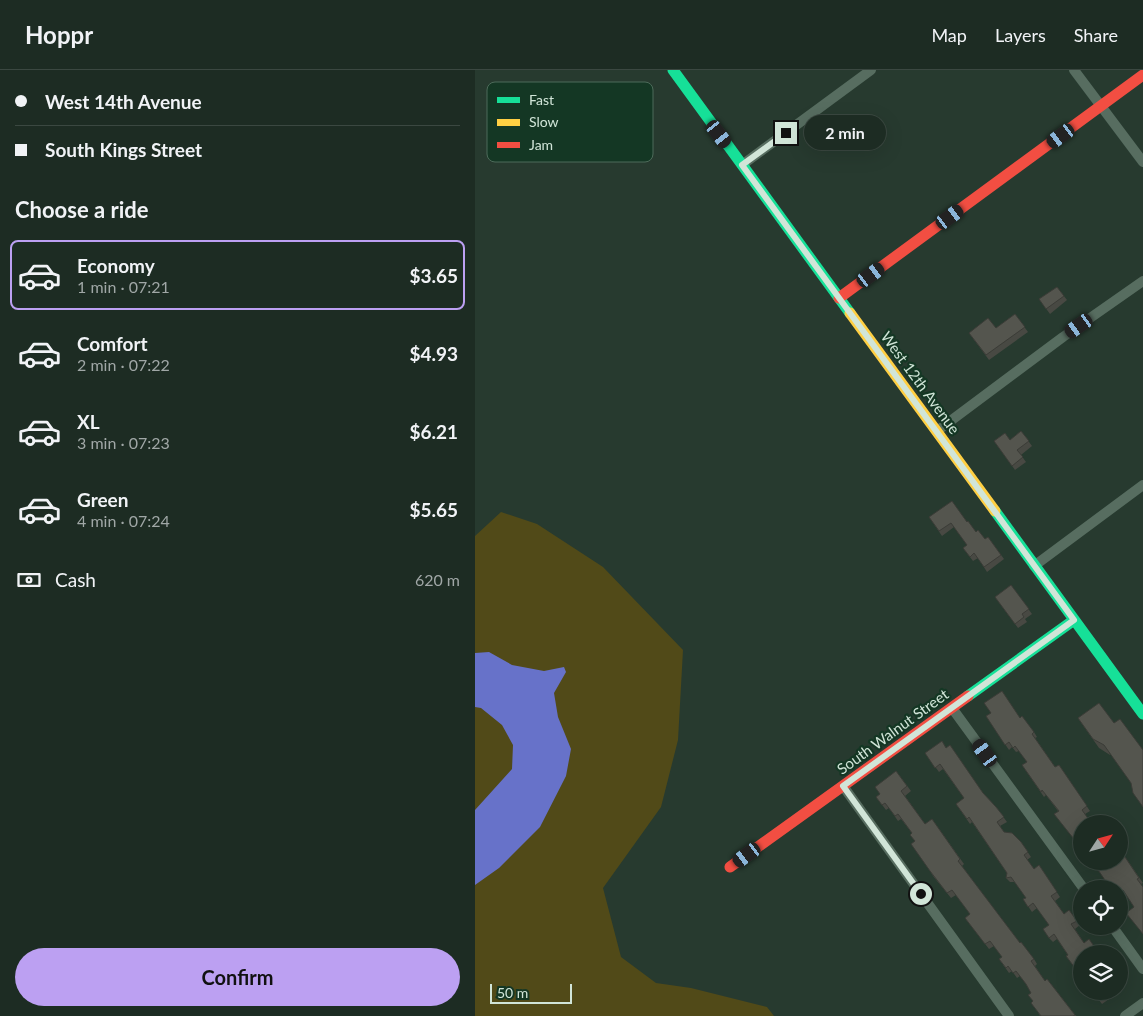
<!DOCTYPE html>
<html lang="en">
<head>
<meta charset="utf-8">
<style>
	body { margin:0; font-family:Lato,sans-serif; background:#2a3830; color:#f1f3f6; height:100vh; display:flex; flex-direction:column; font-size:19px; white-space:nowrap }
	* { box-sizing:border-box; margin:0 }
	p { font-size:16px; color:#a0a7a6 }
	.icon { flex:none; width:28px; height:28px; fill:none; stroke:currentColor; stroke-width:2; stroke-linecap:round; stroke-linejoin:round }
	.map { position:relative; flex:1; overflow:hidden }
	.sheet { display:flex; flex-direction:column; background:#1d2c23; width:475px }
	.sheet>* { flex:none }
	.hud { display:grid; align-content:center; height:110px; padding:0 15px; background:#1d2c23 }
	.needle { width:32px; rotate:54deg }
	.tools { position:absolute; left:598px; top:745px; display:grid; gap:10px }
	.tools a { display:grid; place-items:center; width:55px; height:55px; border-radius:50%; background:#1d2c23; box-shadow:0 5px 20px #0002,0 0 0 1px #3b4841; font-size:25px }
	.scale { position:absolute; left:15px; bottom:12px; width:82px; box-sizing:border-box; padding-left:5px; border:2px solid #d1e5d8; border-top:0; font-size:14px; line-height:18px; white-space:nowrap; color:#d1e5d8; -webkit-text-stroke:4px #143724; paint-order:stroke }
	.end { position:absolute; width:22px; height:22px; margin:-11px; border:6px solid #d1e5d8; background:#111; box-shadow:0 0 0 2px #111 }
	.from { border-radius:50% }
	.bubble { position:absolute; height:35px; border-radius:18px; background:#1d2c23; box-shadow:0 5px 20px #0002,0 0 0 1px #3b4841; font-size:16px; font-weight:700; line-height:35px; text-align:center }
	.car { position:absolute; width:15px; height:30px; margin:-15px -8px; border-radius:6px; box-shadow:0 0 4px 1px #0007; background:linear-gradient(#222 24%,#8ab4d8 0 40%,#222 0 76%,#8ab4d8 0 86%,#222 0) }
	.hud b { display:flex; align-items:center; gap:18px; height:48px; font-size:19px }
	.hud b+b { border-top:1px solid #3b4841 }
	.hud i { width:12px; height:12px; background:#f1f3f6 }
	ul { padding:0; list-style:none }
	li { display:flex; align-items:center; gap:15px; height:70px; margin:0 10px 8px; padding:0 5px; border:2px solid transparent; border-radius:8px }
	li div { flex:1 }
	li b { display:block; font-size:19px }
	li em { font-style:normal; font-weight:700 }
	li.active { border-color:#bca0f2 }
	li>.icon { width:45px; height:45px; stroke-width:1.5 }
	h2 { padding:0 15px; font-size:22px; line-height:60px }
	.pay { display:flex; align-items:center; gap:12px; height:55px; padding:0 15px; font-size:19px }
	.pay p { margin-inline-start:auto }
	.primary-button { display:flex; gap:10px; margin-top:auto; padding:10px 15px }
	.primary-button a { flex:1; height:58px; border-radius:30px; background:#bca0f2; color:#111; font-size:20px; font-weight:700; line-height:58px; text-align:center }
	header { display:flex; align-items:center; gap:30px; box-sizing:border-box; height:70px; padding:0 25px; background:#1d2c23; border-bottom:1px solid #3b4841 }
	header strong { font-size:24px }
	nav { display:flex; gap:28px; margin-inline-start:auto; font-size:18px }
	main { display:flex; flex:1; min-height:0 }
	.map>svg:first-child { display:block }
	.green { fill:#514a18 }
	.water { fill:#6772c9 }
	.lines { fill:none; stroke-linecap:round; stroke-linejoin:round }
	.street { stroke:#576d60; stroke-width:10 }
	.fast { stroke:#16e098; stroke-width:11 }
	.slow { stroke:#ffcf43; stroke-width:11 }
	.jam { stroke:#f24e42; stroke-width:11 }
	.wall { fill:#484943 }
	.building { fill:#54554e; stroke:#3b3c37 }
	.route { stroke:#d1e5d8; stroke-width:6 }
	.labels { text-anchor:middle; stroke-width:4.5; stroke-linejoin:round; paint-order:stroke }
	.street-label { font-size:15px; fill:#d1e5d8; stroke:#143724 }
	.key { fill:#143724; stroke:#4d6b5a; stroke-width:1 }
	.key-label { font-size:14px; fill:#d1e5d8 }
</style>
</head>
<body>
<header>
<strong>Hoppr</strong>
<nav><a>Map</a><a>Layers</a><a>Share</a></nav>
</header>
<main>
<section class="sheet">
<div class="hud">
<b><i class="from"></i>West 14th Avenue</b>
<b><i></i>South Kings Street</b>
</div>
<h2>Choose a ride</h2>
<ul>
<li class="active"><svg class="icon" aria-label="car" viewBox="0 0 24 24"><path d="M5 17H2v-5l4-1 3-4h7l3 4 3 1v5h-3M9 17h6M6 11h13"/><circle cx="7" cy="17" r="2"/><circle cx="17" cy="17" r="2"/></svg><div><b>Economy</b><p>1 min · 07:21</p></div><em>$3.65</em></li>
<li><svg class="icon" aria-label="car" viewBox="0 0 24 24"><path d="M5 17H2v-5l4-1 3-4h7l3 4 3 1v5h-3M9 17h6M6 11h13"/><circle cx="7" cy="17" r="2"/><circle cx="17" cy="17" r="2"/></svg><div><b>Comfort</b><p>2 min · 07:22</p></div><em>$4.93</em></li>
<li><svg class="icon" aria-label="car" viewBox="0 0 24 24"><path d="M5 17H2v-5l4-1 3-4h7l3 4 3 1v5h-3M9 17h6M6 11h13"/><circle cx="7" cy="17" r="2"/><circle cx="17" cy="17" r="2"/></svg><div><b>XL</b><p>3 min · 07:23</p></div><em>$6.21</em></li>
<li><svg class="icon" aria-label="car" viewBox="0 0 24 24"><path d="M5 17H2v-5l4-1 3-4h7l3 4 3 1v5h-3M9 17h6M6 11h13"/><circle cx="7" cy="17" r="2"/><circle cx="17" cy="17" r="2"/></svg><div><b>Green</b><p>4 min · 07:24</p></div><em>$5.65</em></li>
</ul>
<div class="pay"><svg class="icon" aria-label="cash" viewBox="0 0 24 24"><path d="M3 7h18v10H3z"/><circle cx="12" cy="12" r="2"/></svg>Cash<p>620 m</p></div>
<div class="primary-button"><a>Confirm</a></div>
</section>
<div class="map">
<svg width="668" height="946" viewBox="0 0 668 946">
	<rect width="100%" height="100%" fill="#273a2f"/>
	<!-- green -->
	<path class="green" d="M26,442L62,454L128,497L208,580L203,670L186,737L128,818L146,887L181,913L216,918L292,937L299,946H0V466Z"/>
	<!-- water -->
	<path class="water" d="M14,582L37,595L69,601L89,597L91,602L79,623L83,647L96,679L91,706L65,757L24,798L0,815V740L37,699L38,675L27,655L6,638L0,637V583Z"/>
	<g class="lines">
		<!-- street -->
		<path class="street" d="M599,0L668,92
			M267,95L396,0
			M462,361L588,267L668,211
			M559,496L668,415
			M477,638L609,819
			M368,716L534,946
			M637,856L668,899
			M650,946L668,933"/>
		<!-- fast -->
		<path class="fast" d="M198,0L375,243
			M520,441L668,644
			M493,626L599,550"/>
		<!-- slow -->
		<path class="slow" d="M375,243L520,441"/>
		<!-- jam -->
		<path class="jam" d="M364,228L668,5
			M255,797L493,626"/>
	</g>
	<!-- wall -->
	<path class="wall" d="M582,217L592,230L575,244L564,229Z
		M540,244L553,262L514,290L494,263L521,258Z
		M546,361L557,376L546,385L551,392L540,400L519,371L535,370Z
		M454,447L492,452L501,462L510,469L513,467L529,489L512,502L503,488L498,491L488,478L492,475L479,457L467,466Z
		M536,515L557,544L550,549L552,552L543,558L520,527Z
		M624,633L635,685L624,678L603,648Z
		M511,646L559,662L562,667L560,668L580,697L584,695L615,741L610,744L583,741L571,725L569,727L547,695L552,692L544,681L541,682L537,677L534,680Z
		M471,678L508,723L521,737L532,752L525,756L529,762L546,772L556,787L552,790L559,799L564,795L585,827L580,831L589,844L594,840L605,855L600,859L609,873L614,869L624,884L593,885L582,869L578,872L574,868V855L562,838L557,842L548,829L551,828L540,812H535L531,808L532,803L497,752L495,754L481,734L489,728L468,699L464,702L450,683Z
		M421,701L436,721L430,726L450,754L457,749L489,794L487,796L506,822L545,873L559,889L562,894L560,896L570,911L572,909L601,946H565L558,932L556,923L552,915L545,906L542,908L537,901L534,903L524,889L527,887L519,876L514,879L490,848L495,844L481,825L476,828L458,806L440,771L437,763L426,749L423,751L414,738L411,740L401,727L405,724Z
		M644,778L668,813L666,814L659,837L651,825L647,828L644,823V819H636Z
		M644,905L647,910L644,912Z
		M644,913L648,919L627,934L617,921H644Z"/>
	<!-- building -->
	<path class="building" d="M582,217L589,226L571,239L564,229Z
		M540,244L550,257L511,285L494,263L513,248L521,258Z
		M546,361L554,371L542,380L548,387L537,396L519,371L530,363L535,370Z
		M477,431L492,452L493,451L501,462L503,460L510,469L513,467L526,485L509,497L499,483L495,487L488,478L492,475L476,453L464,461L454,447Z
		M536,515L554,539L547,544L549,547L540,554L520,527Z
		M527,621L545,648L547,646L559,662L557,664L580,697L584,695L612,736L607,740L617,754H606V778L579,744L584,741L567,720L566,722L547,695L552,692L540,676L538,678L534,672L530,675L511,646L516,643L509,633Z
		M624,633L639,653L645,649L668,680V737L658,723L656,713L629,675L618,669L603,648Z
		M467,671L471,678L475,675L508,723L521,737L529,747L522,752L529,762L537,763L546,772L553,782L549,785L559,799L564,795L582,822L576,826L589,844L594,840L602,851L596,854L609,873L614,869L621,879L618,881L619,884H606V906L591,886L593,885L579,864L574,868L568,859L574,855L558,833L553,837L548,829L551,828L536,807L531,808L532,803L494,747L492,749L481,734L489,728L465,694L460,698L450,683Z
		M421,701L432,716L426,721L450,754L457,749L485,789L483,791L545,873L546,872L559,889L556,891L570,911L572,909L600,945L598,946H566L556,933L558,931L553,925L556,923L551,914L541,901L538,903L533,896L531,898L524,889L527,887L515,871L510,874L490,848L495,844L477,820L472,823L455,801L436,774L440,771L435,765L437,763L423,744L420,746L410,733L407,735L401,727L405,724L400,717Z
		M644,778L664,808L662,809L668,817V864L651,843L659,837L648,820L644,823V819H641L639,817L637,819H636L617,791H644Z
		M618,921H635L624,930Z"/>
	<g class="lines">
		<!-- route -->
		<path class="route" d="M311,63L267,95L599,550L368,716L446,824"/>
	</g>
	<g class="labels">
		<!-- street labels -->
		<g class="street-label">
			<text transform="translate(445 313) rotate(54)" y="5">West 12th Avenue</text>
			<text transform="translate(418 662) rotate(-36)" y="5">South Walnut Street</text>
		</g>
	</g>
	<!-- legend -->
	<rect x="12" y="12" width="166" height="80" rx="8" class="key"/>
	<rect x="22" y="27" width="23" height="6" fill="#16e098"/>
	<rect x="22" y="49" width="23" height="7" fill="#ffcf43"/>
	<rect x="22" y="72" width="23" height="6" fill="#f24e42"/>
	<g class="key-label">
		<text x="54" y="35">Fast</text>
		<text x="54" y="57">Slow</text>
		<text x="54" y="80">Jam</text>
	</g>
</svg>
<div class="tools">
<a><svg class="needle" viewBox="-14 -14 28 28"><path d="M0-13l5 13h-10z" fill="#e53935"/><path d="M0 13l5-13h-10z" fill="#a0a7a6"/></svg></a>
<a><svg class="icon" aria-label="locate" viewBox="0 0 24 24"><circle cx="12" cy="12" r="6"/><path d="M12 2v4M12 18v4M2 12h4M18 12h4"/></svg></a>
<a><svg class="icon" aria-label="layers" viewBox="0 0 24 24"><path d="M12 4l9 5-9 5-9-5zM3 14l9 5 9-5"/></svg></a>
</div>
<div class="scale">50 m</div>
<i class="end from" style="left:446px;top:824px"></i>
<i class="end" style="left:311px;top:63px"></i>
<div class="bubble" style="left:329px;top:45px;width:82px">2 min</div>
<i class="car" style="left:244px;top:64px;rotate:143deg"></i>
<i class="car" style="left:586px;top:66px;rotate:234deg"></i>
<i class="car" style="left:475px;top:147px;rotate:54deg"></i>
<i class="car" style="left:396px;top:205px;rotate:54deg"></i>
<i class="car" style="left:604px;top:256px;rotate:235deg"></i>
<i class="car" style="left:510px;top:683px;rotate:324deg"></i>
<i class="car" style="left:272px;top:785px;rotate:234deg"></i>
</div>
</main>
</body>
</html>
